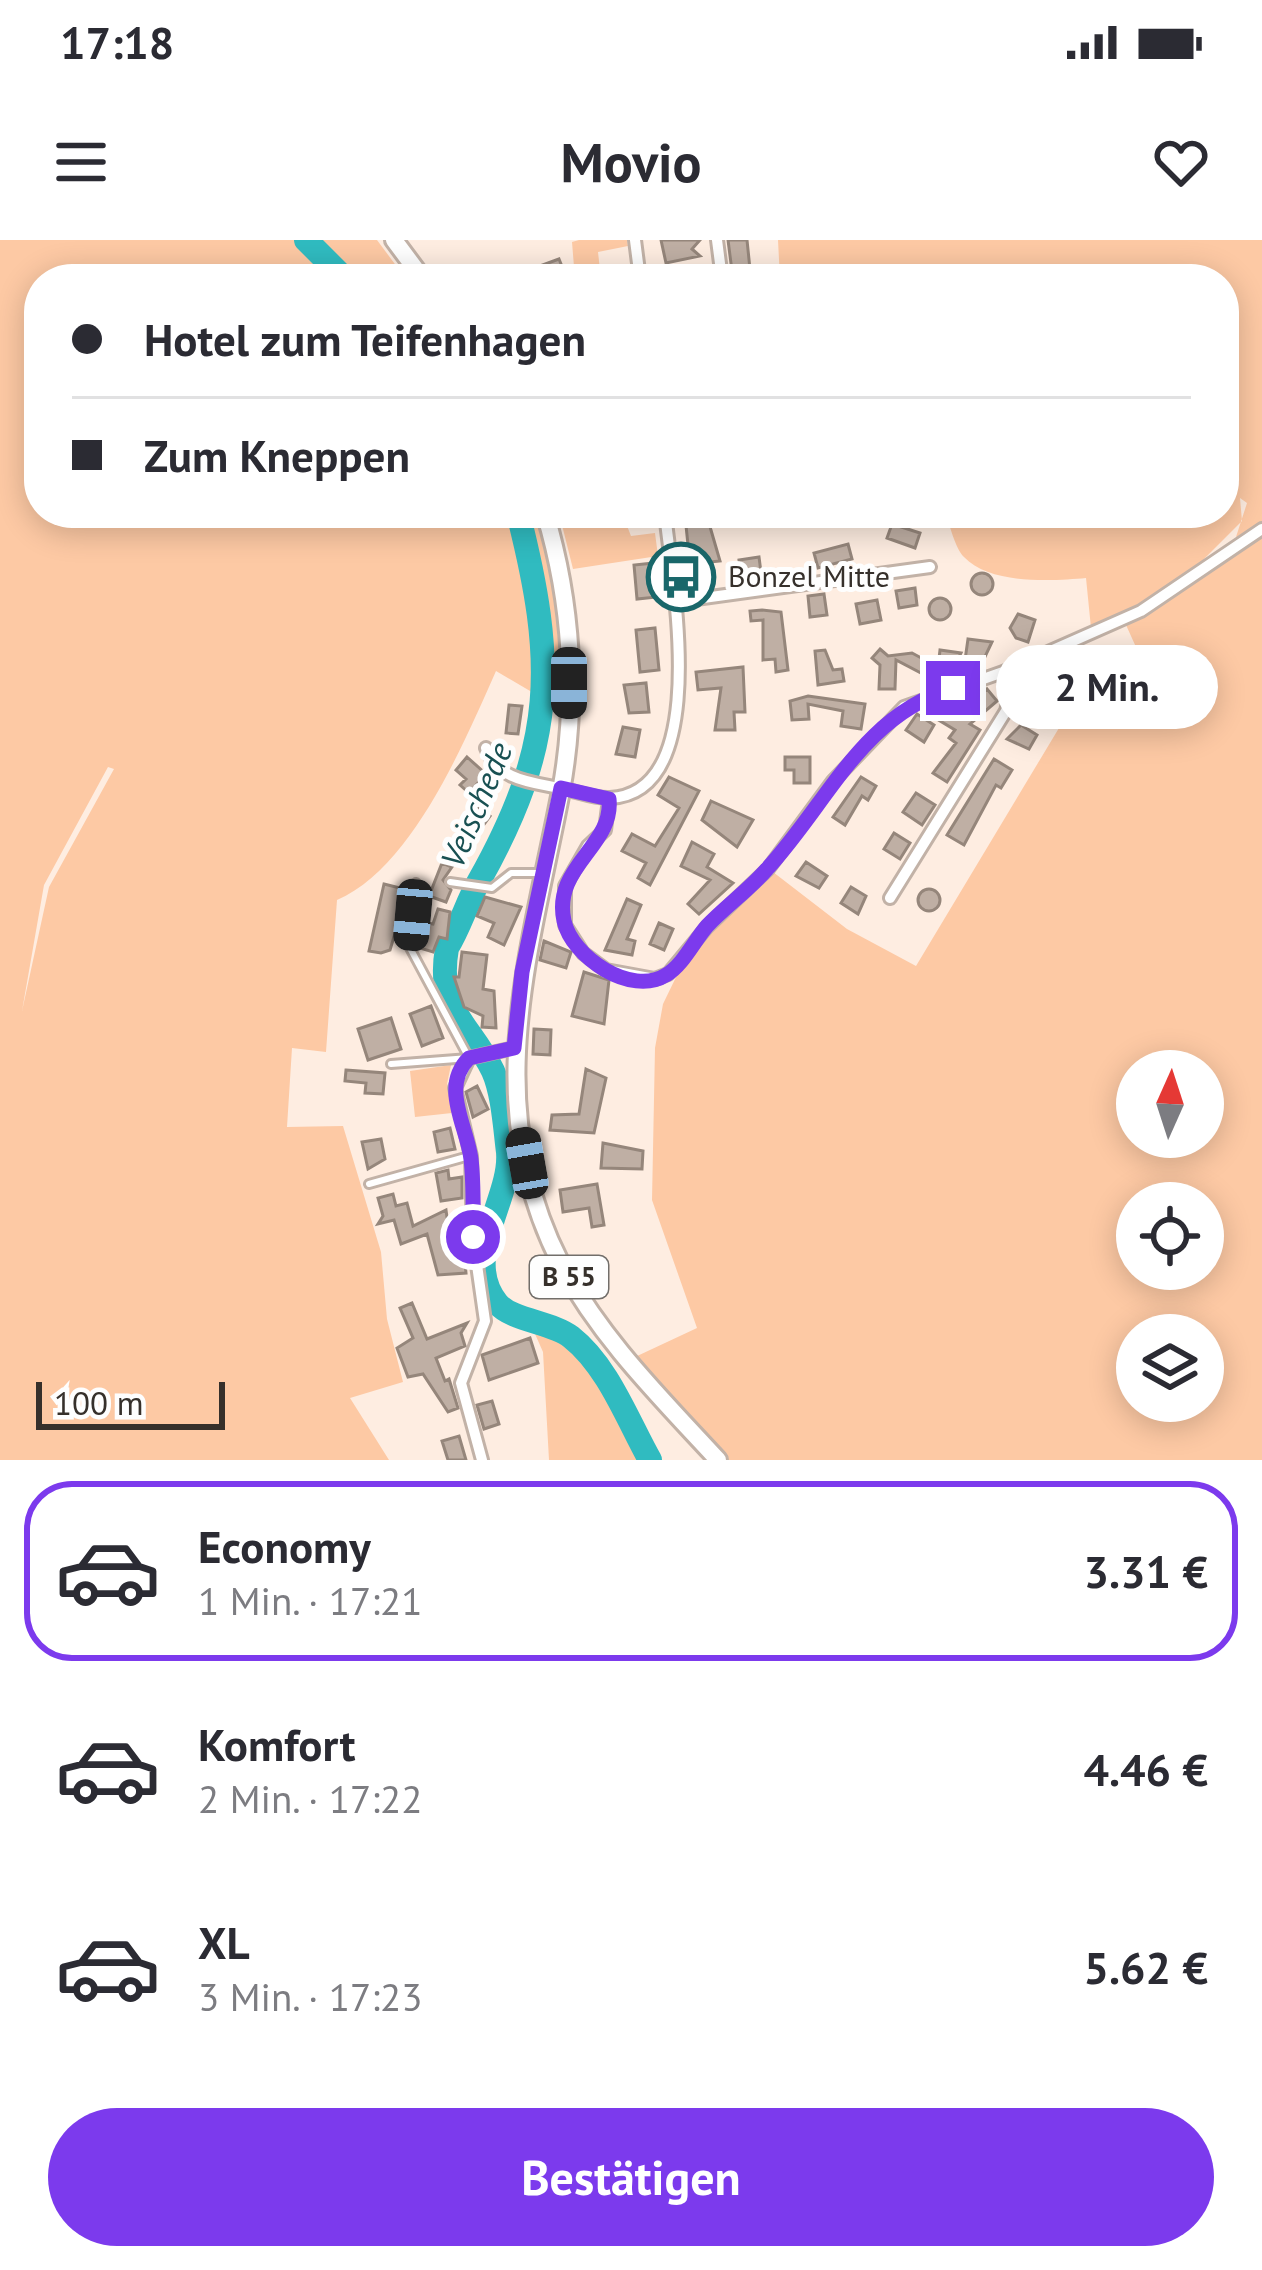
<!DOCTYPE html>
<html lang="de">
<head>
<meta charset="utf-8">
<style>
	body { margin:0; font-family:"PT Sans",sans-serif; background:#f2f2f3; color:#2b2b33; height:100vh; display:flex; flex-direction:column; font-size:45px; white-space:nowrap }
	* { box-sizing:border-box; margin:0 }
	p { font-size:39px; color:#7c7c81 }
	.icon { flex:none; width:66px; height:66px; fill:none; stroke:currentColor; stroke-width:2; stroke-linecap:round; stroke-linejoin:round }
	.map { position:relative; height:1220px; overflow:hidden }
	.side { display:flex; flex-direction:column; background:#fff; flex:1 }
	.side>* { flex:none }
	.banner { position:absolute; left:24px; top:24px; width:1215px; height:264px; border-radius:48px; box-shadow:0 6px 30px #0003; display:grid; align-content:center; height:264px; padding:0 48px; background:#fff }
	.needle { width:78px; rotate:3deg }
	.controls { position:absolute; left:1116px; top:810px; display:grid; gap:24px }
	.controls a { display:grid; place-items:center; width:108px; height:108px; border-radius:50%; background:#fff; box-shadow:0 6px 30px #0003; font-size:60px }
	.scale { position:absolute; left:36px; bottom:30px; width:189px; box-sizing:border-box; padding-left:12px; border:6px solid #36302b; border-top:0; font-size:33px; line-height:42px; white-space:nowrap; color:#36302b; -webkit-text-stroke:9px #fefefe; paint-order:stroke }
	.end { position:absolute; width:54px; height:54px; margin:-27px; border:15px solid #7c3aed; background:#fff; box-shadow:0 0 0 6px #fff }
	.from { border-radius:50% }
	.bubble { position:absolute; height:84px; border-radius:42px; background:#fff; box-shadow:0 6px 30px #0003; font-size:39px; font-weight:700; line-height:84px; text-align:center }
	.car { position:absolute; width:36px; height:72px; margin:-36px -18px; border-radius:15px; box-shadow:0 0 9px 3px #0007; background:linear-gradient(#222 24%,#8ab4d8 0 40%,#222 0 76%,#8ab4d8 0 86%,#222 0) }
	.banner b { display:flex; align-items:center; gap:42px; height:114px; font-size:45px }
	.banner b+b { border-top:3px solid #e1e1e2 }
	.banner i { width:30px; height:30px; background:#2b2b33 }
	ul { padding:21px 0 0; list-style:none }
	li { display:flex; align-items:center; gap:36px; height:180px; margin:0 24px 18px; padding:0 24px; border:6px solid transparent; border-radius:48px }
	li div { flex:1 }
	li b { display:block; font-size:45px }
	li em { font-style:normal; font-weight:700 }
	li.current { border-color:#7c3aed }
	li>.icon { width:108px; height:108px; stroke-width:1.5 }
	.primary-button { display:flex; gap:24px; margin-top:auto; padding:24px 48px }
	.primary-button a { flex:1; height:138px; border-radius:72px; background:#7c3aed; color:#fff; font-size:48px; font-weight:700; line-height:138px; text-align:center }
	.status { display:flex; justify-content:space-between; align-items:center; height:84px; padding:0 60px; background:#fff; direction:ltr }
	.status svg { height:33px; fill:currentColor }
	header { display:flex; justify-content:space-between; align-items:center; height:156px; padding:0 48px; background:#fff; font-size:54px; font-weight:700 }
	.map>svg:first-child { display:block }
	.green { fill:#fdc9a4; fill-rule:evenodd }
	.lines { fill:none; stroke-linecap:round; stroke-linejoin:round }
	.river { stroke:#30bbc0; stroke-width:24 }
	.building { fill:#bfafa4; stroke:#95867b; stroke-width:3 }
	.service-casing { stroke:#c2b2a7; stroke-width:12 }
	.minor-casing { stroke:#c2b2a7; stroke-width:16 }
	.primary-casing { stroke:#c2b2a7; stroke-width:22 }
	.service { stroke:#fff; stroke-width:6 }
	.minor { stroke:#fff; stroke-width:10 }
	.primary { stroke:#fff; stroke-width:16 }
	.route { stroke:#7c3aed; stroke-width:15 }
	.labels { text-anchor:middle; stroke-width:10; stroke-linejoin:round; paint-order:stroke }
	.shield { fill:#fefefe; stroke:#726e6a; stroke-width:3 }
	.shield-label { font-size:27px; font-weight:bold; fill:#36302b }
	.poi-label { font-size:30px; fill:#36302b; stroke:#fefefe; text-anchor:start }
	.water-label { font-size:33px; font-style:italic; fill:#185052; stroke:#fefefe }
</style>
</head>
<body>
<div class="status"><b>17:18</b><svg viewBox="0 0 49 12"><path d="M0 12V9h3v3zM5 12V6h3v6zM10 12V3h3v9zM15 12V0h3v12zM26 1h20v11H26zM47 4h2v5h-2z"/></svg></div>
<header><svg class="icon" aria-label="menu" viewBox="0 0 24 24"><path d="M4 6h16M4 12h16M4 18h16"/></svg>Movio<svg class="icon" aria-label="heart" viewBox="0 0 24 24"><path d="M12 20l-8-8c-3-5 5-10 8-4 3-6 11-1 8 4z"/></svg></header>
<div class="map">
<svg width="1262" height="1220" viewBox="0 0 1262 1220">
	<rect width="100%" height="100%" fill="#feede1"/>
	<!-- green -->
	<path class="green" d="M0,0H377L406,39H39V273H537L562,390L559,468L496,431C464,503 412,628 337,660L326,812L292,808L287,887L343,886L381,1012L387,1079L403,1142L350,1158L389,1220H0ZM108,527L114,529L49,647L22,771L44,645Z
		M579,0H627L628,6L598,12L601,39H575L572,2Z
		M778,0H1262V285L1236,297L1247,263L1240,258L1242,281L1192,331L1262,295V1220H729L635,1117L697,1088L652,960L655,808L663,764L678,733L709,693L773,632L847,689L916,726L1068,473L1149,436L1122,376L1091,388L1086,338C1053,341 990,345 964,317C955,308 950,285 945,273H1224V39H780ZM1137,831H1203V897H1137ZM1137,963H1203V1029H1137ZM1137,1095H1203V1161H1137Z
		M559,273H622L631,296L655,293L658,316L573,329Z
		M451,825L447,844L452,873L415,877L410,831Z
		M532,1087C606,1104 605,1177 652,1220H549L543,1112Z"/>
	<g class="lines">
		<!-- river -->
		<path class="river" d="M306,0L345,39
			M518,273C556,423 556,504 479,641C467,662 460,687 447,708C436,771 469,782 493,831C503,853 505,889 508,912C512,959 460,1017 497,1063C512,1081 552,1082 571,1097C608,1126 628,1181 650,1220"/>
	</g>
	<!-- building -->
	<path class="building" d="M661,0H700L692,9L700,16L666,23Z
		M728,0H747L751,39H733Z
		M559,19L567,39H507V38Z
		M706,273L720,321L690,324L685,276Z
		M892,284L920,293L915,308L887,298Z
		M848,304L852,319L818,328L814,313Z
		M759,317L762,340L742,343L739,320Z
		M654,323L657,357L637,359L634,325Z
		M971 344a11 11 0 1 1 22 0a11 11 0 1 1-22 0Z
		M915,348L917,365L899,368L896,351Z
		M824,354L827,375L810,377L808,356Z
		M929 369a11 11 0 1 1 22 0a11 11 0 1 1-22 0Z
		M877,360L881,380L860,384L856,364Z
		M762,370L781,372L788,430L776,432L775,419L763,420V380L751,381L750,371Z
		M1018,374L1035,380L1028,402L1016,398L1010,388Z
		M655,388L659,430L640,432L636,390Z
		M968,399L992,402L982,423L965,420Z
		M880,409L888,416L912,413L938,427L940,410L961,413L950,435L921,433L896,420L895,449H879L880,425L872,418Z
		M825,410L833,430L842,429L844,441L818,445L815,411Z
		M743,427L745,472H734L735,490H715L721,448L698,450L696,432Z
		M1053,428L1060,443L1044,456L1035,437Z
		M646,443L649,472L629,473L624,445Z
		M987,449L997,461L970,484L980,490L947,542L933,533L956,503L949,498L955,490L932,476L942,464L958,474Z
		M808,456L865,464L861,489L841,486L843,471L808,464L809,479L792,480L790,461Z
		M509,465L522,466L518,494L506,493Z
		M917,474L934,485L924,502L906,490Z
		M1021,485L1037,495L1029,509L1007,499Z
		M623,487L640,490L635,517L616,514Z
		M467,517L486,534L469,553L460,545L466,539L456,530Z
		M785,517H810V543H794V530H785Z
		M994,519L1012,530L1001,548L996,545L964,605L947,595Z
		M669,537L699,551L650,645L638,638L646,623L622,611L632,594L655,606L679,568L658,555Z
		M861,537L876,546L868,560L862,556L845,585L833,577Z
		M916,553L935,565L922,585L903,572Z
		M711,561L753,580L737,607L702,580Z
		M474,565L490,576L477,594L461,583Z
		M894,593L910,603L900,619L884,609Z
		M692,602L714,614L707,627L733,643L699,674L688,664L710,640L681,626Z
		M806,622L827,636L819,648L796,636Z
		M442,623L452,627L443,640L451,650L446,662L429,656Z
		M384,644L408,650L390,710L381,713L369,711Z
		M851,647L866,656L858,674L841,663Z
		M918 660a11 11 0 1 1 22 0a11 11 0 1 1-22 0Z
		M485,657L521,667L504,705L488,697L494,683L477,676Z
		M627,659L641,665L627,699L635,701L632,715L605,710Z
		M438,669L450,672L447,699L439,697L433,712L420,708L427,683L433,684Z
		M659,683L673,689L664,710L650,704Z
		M544,701L571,712L566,728L540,720Z
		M462,712L487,715L483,749L494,751L496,788L482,787L483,776L464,767L454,737H459Z
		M584,732L609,740L604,784L572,776Z
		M431,766L443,798L422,806L410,774Z
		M391,778L401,809L368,820L358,789Z
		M534,789L551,790L550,815L533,814Z
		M586,829L606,838L594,893L550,890L552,875L579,874Z
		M346,830L385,833L383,854L365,853L366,843L345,841Z
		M477,846L488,869L473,877L466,852Z
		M450,888L455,909L438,912L434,892Z
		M381,899L385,919L368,929L362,902Z
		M603,903L643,911L642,929L601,928Z
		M448,930L449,939L462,937V958L441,961L436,933Z
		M597,944L604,985L592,987L589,968L563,972L560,950Z
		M393,954L396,966L407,963L413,986L446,970L449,992H462L466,1033L438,1035L427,994L401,1004L394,980L378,984L383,976L378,958Z
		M412,1063L427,1099L467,1083L461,1093L465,1106L436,1118L445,1141L449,1139L458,1168L448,1172L423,1134L408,1137L397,1108L413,1098L400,1068Z
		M530,1098L538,1123L489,1140L482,1115Z
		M492,1161L499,1184L484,1189L477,1165Z
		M459,1196L466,1220H448L442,1201Z"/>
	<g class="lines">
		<defs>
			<path id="service" d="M450,642L492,648L511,633H541
				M391,824L469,818L410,708L416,643
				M369,944L469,916"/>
			<path id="minor" d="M635,0L640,39
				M717,0L722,39
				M674,362L930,327
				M486,508C499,542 533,542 564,549C578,552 596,559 610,558C714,553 671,336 665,273
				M609,559L605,590L588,606L565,646V685L583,713L606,730L655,739L668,734L707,687L768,629L833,541L904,467L1003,432L1141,371L1262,289
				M890,658L1006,471L1010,455L1003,432
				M482,1220L461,1143L485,1081L473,997L471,916L455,848L469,818L514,808"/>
			<path id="primary" d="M394,0L423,39
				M545,273C572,363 578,459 561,551C530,714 479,863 560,1022C600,1098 660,1157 718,1220"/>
		</defs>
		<!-- service casing -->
		<use href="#service" class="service-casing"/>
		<!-- minor casing -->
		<use href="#minor" class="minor-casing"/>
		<!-- primary casing -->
		<use href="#primary" class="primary-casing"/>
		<!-- service -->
		<use href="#service" class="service"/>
		<!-- minor -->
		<use href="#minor" class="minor"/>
		<!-- primary -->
		<use href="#primary" class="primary"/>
	</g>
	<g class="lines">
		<!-- route -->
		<path class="route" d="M473,997C473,971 474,944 471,919C467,886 440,847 469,818L514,808L522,732L561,548L609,559C614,606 552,627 564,681C572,717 631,757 666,735C683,725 694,701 707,686C726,666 749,650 767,629C828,563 861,476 953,448"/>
	</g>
	<!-- icons -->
	<defs>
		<symbol id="bus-ring" viewBox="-11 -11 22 22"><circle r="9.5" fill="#fefefe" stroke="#19676a" stroke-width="1.5"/><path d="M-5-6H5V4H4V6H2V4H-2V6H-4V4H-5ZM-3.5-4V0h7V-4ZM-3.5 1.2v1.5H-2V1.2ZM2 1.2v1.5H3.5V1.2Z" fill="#19676a"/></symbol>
	</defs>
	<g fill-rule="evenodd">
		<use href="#bus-ring" x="643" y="299" width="76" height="76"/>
	</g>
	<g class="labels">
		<!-- shield labels -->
		<rect class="shield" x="530" y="1016" width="78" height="42" rx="9"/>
		<g class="shield-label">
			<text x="569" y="1046">B 55</text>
		</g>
		<!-- poi labels -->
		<g class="poi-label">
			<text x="728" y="347">Bonzel Mitte</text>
		</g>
		<!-- water labels -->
		<g class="water-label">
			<text transform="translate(476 565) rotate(-67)" y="12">Veischede</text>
		</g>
	</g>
</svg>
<div class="controls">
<a><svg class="needle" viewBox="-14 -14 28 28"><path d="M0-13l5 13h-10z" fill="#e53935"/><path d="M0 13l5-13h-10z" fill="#7c7c81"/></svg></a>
<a><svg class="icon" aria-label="locate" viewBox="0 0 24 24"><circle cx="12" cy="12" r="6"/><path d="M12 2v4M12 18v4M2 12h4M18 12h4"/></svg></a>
<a><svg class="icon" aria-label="layers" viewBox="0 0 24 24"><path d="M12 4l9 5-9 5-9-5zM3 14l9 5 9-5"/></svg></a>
</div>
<div class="scale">100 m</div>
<i class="end from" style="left:473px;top:997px"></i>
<i class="end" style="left:953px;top:448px"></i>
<div class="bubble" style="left:996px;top:405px;width:222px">2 Min.</div>
<i class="car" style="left:569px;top:443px;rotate:180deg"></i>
<i class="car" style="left:413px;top:675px;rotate:185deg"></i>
<i class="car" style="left:527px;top:923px;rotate:350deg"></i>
<div class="banner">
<b><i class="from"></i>Hotel zum Teifenhagen</b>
<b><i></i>Zum Kneppen</b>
</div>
</div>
<section class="side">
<ul>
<li class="current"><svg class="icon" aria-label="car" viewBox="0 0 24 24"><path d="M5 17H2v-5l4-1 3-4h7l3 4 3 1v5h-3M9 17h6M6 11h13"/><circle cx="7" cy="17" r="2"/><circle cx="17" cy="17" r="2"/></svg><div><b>Economy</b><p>1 Min. · 17:21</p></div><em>3.31 €</em></li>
<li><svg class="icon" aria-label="car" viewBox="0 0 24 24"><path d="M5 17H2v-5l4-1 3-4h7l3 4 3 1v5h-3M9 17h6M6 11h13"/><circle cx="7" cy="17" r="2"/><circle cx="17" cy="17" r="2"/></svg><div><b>Komfort</b><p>2 Min. · 17:22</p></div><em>4.46 €</em></li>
<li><svg class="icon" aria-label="car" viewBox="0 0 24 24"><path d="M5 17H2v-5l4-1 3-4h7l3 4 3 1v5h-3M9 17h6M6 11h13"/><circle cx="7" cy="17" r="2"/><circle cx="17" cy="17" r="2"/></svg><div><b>XL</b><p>3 Min. · 17:23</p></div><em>5.62 €</em></li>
</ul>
<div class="primary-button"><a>Bestätigen</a></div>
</section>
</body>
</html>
